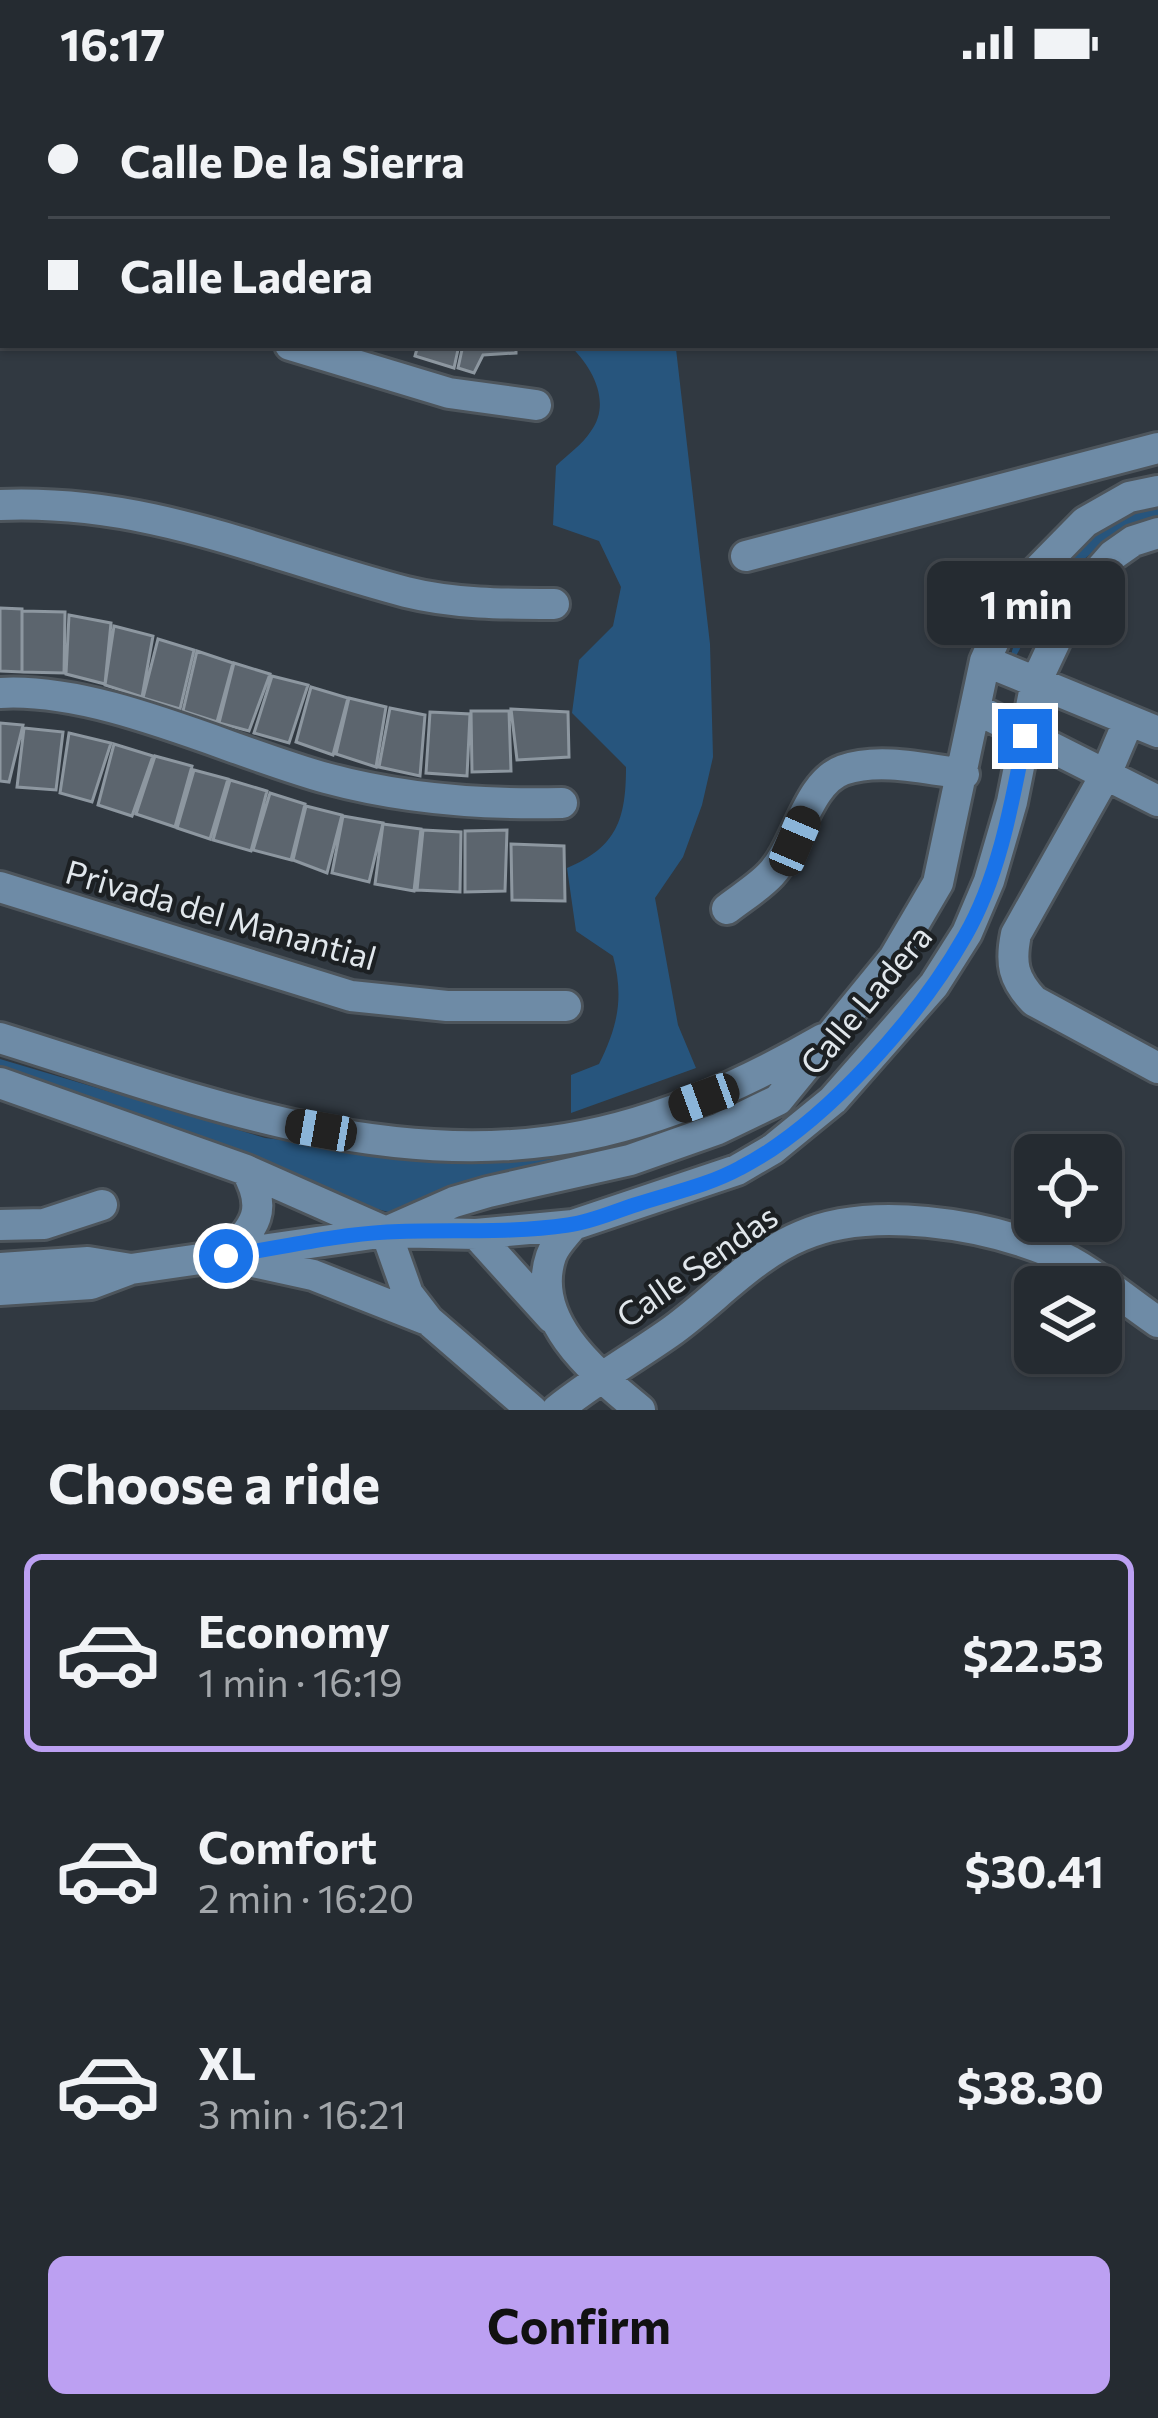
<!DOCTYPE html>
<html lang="en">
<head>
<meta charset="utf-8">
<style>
	body { margin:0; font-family:Commissioner,sans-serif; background:#2d3339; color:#f1f3f6; height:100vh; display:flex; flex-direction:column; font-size:45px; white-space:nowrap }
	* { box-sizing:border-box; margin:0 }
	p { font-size:39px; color:#a3a7ab }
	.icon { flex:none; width:66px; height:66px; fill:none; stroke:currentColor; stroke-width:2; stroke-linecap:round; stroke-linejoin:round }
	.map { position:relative; height:1326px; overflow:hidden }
	.side { display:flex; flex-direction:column; background:#252b31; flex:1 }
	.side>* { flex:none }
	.hud { position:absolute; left:0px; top:0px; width:1158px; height:264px; box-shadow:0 3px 9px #0004,0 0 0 3px #42474d; display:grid; align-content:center; height:264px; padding:0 48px; background:#252b31 }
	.controls { position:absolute; left:1014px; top:1050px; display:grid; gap:24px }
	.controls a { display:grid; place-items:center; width:108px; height:108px; border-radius:18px; background:#252b31; box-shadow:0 3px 9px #0004,0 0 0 3px #42474d; font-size:60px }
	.end { position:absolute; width:54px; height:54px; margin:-27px; border:15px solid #1a73e8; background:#fff; box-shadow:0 0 0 6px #fff }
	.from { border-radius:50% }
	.bubble { position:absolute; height:84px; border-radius:18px; background:#252b31; box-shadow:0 3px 9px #0004,0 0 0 3px #42474d; font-size:39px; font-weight:700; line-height:84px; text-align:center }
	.car { position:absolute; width:36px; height:72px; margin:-36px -18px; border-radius:15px; box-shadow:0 0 9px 3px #0007; background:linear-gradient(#222 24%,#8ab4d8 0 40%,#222 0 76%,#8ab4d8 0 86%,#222 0) }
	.hud b { display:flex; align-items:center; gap:42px; height:114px; font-size:45px }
	.hud b+b { border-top:3px solid #42474d }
	.hud i { width:30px; height:30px; background:#f1f3f6 }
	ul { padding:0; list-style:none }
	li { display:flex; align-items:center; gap:36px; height:198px; margin:0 24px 18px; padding:0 24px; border:6px solid transparent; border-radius:18px }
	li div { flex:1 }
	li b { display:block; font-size:45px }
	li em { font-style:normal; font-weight:700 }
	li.current { border-color:#bca0f2 }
	li>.icon { width:108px; height:108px; stroke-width:1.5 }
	h2 { padding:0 48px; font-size:54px; line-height:144px }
	.cta { display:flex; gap:24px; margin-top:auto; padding:24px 48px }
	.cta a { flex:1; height:138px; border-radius:18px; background:#bca0f2; color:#111; font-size:48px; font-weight:700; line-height:138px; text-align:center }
	.status { display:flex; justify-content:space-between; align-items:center; height:84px; padding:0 60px; background:#252b31; direction:ltr }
	.status svg { height:33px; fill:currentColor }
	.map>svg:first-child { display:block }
	.green { fill:#27557d }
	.building { fill:#5c656e; stroke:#8d97a0; stroke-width:3 }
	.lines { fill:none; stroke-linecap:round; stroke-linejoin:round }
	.minor-casing { stroke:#4d555c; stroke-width:36 }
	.minor { stroke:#6e8ba6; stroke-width:30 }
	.route { stroke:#1a73e8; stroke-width:15 }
	.labels { text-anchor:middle; stroke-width:9; stroke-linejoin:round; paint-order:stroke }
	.street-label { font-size:33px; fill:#e1e7ec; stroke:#1c2023 }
</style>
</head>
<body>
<div class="status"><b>16:17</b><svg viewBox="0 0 49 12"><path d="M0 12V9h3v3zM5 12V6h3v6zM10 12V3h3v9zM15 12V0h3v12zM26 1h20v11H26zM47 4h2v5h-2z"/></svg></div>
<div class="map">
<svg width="1158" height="1326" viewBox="0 0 1158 1326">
	<rect width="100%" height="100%" fill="#313941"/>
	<!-- green -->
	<path class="green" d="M569,261H673L676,265L710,560L713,673L702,721L683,773L655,814L678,941L696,984L571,1029V991L599,980C618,942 624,913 613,872L576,847L567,784C617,763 626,735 626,683L572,629L579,576L613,542L621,503L599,457L553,441L556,382C567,371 583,360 591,347C612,318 592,282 569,261Z
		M1158,414V438C1141,445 1120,451 1105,460C1063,485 1038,532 1016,572L1011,571C1020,534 1063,460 1098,441C1116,430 1138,423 1158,414Z
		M0,975L265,1054L440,1074L645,1049L762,1008L712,1039L392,1129C343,1117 301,1093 255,1074C171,1040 86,1012 0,987Z"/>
	<!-- building -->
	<path class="building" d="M418,261H459L454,284L415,272Z
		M463,261H516V269L483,271L474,289L458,284Z
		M0,524L22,525V588L0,587Z
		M22,527L65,528L64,589L22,588Z
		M69,531L111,539L105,600L66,590Z
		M114,542L153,552L142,613L105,601Z
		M158,555L194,566L180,625L143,614Z
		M197,567L233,579L217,638L183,627Z
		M234,579L270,590L249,647L219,639Z
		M272,592L308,601L289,659L254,649Z
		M311,603L348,614L333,671L296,658Z
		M349,614L386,623L376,683L336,670Z
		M390,624L425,631L420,692L379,683Z
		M511,625L568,628L569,673L517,676Z
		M471,627H509L511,687L472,688Z
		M430,628L470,630L467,692L426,689Z
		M0,639L23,641L9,698L0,697Z
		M24,644L63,648L56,706L17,703Z
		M69,649L111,659L92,718L60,709Z
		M114,660L153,672L132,732L98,721Z
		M155,672L192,682L175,743L136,730Z
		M194,686L228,695L210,755L177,744Z
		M230,696L267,707L251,767L213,756Z
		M270,709L305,720L291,776L253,766Z
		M306,722L342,731L327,789L293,776Z
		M343,732L383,739L369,798L332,789Z
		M383,740L421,745L414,807L375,800Z
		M423,746L461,748L460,808L417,806Z
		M507,746L505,807L465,808V747Z
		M511,760L564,762L565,817L512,816Z"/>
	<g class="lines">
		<defs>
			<path id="minor" d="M0,15H3
				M1155,40H1158
				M1155,136L1158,135
				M0,214H3
				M290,261L449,309L536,321
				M0,421C150,415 265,471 406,508C454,520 504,520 554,520
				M746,472L1158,364
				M985,577L1158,648
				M0,609C101,603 228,667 326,694C403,715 483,721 562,719
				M976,625L1158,717
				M1129,636L1106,690L1016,850C1010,879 1013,895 1034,917L1158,984
				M0,803L351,912L447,922H566
				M727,825C741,814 759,803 771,790C798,761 807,699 843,686C879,673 927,685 964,690
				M0,954C178,1009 362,1083 551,1057C648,1044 739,1003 823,955
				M0,999L246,1086L386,1148L476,1150L573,1141L737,1086L773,1065L833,1016L934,901L967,849L989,797L1012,718L1036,598L1067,532L1084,504L1113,471L1133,457L1158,449
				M0,1141L44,1140L102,1121
				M573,1141C566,1150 555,1160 551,1172C529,1237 596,1289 640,1326
				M386,1148L408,1210L428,1236L532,1326
				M476,1150L552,1234
				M226,1172C255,1142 269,1127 246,1086
				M249,1177L313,1191L425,1235
				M0,1184L88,1178L131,1185
				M0,1206L91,1200L131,1185L386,1148L454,1118L488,1108L630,1076L718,1045L778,1016L894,874L938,799L985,577L1005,532L1028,496L1085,438L1129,413L1158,407
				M557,1326C593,1297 632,1275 669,1249C713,1218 751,1173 801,1152C871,1121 983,1140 1051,1168C1088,1183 1124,1215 1158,1238"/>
		</defs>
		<!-- minor casing -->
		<use href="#minor" class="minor-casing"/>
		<!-- minor -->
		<use href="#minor" class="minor"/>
	</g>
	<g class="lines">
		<!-- route -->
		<path class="route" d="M226,1172C279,1164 334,1151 387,1148C448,1145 508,1150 568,1141C592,1138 615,1127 638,1120C672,1109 709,1101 740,1084C824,1041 919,933 965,852C999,793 1012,719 1025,652"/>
	</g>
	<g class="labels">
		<!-- street labels -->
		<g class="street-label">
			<text transform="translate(221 831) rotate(16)" y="12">Privada del Manantial</text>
			<text transform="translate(866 916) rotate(-50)" y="12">Calle Ladera</text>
			<text transform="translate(697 1182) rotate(-35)" y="12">Calle Sendas</text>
		</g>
	</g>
</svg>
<div class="controls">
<a><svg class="icon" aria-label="locate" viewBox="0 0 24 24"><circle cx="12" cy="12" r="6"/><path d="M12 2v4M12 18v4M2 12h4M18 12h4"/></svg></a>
<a><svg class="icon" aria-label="layers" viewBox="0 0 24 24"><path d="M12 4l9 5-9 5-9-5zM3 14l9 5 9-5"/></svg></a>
</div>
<i class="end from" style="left:226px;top:1172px"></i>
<i class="end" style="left:1025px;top:652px"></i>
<div class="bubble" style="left:927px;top:477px;width:198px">1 min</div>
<i class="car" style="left:795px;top:757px;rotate:23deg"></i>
<i class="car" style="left:704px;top:1014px;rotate:250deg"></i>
<i class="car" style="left:321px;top:1046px;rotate:280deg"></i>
<div class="hud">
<b><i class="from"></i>Calle De la Sierra</b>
<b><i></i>Calle Ladera</b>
</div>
</div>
<section class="side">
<h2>Choose a ride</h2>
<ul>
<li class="current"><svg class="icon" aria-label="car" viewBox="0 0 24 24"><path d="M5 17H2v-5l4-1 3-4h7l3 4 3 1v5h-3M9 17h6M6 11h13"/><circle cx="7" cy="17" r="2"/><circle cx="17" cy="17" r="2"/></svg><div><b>Economy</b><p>1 min · 16:19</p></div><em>$22.53</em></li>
<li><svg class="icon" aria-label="car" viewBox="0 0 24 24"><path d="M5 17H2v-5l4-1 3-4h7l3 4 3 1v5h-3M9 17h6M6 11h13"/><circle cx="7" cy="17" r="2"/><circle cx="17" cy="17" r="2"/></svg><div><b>Comfort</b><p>2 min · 16:20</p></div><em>$30.41</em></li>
<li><svg class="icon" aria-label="car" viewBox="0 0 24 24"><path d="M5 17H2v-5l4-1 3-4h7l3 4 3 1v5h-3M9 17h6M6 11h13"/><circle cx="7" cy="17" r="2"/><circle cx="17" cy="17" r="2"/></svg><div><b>XL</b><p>3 min · 16:21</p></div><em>$38.30</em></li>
</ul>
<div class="cta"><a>Confirm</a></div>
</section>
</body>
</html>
